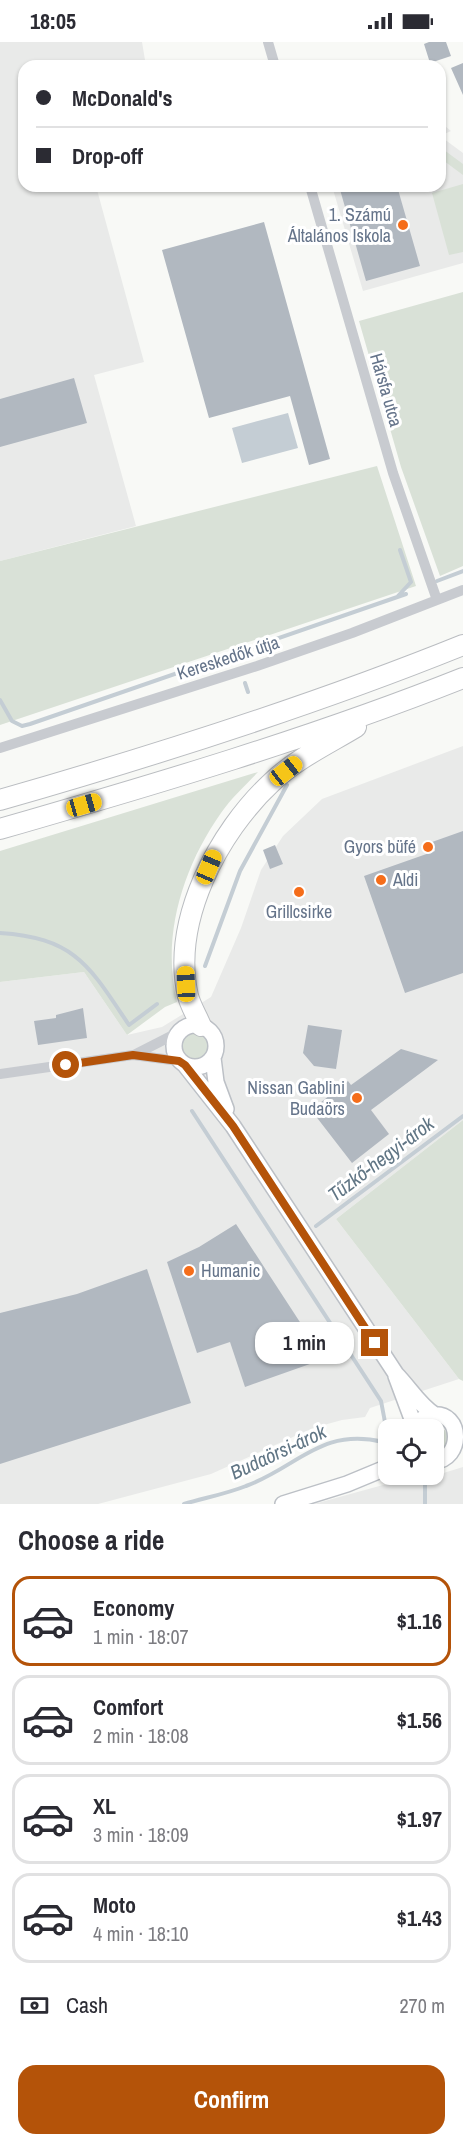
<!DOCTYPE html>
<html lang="en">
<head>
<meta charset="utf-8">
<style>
	body { margin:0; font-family:"Archivo Narrow",sans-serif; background:#f2f2f3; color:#2b2b33; height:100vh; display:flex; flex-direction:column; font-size:22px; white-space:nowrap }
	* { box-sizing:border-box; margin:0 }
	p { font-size:20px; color:#7c7c81 }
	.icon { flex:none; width:33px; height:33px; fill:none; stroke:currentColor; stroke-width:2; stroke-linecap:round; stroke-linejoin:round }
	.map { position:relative; height:1462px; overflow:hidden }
	.sheet { display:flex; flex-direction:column; background:#fff; flex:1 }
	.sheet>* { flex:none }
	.guide { position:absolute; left:18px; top:18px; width:428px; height:132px; border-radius:18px; box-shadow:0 2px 4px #0004; display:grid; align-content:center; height:132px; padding:0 18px; background:#fff }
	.tools { position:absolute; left:378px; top:1377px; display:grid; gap:12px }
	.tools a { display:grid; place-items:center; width:66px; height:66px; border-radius:12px; background:#fff; box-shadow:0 2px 4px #0004; font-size:30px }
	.end { position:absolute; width:27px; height:27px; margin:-14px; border:8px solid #b45309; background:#fff; box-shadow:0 0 0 3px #fff }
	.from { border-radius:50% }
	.bubble { position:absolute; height:42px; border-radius:18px; background:#fff; box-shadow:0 2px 4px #0004; font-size:20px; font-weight:700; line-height:42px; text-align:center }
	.car { position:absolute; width:18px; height:36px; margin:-18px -9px; border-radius:8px; box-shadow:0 0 4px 2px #0007; background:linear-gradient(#f5c518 24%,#345 0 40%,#f5c518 0 76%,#345 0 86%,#f5c518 0) }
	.guide b { display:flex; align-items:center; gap:21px; height:57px; font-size:22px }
	.guide b+b { border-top:2px solid #e1e1e2 }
	.guide i { width:15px; height:15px; background:#2b2b33 }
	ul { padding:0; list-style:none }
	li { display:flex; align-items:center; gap:18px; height:90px; margin:0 12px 9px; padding:0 6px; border:3px solid #e1e1e2; border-radius:18px }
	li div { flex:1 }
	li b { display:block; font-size:22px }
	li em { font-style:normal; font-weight:700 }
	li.current { border-color:#b45309 }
	li>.icon { width:54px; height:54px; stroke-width:1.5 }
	h2 { padding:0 18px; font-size:27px; line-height:72px }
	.pay { display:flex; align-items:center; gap:15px; height:66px; padding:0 18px; font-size:22px }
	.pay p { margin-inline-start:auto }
	.primary-button { display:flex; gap:12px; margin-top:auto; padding:12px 18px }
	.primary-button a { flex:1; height:69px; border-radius:18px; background:#b45309; color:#fff; font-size:24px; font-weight:700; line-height:69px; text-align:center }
	.status { display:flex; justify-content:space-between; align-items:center; height:42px; padding:0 30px; background:#fff; direction:ltr }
	.status svg { height:16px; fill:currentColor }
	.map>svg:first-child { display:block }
	.built { fill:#e9eae9 }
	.green { fill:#d9e1d7 }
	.water { fill:#c4cdd4 }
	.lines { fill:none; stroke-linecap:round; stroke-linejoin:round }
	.stream { stroke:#c4cdd4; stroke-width:4 }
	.building { fill:#b1b8c0 }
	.secondary-casing { stroke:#bcc0c6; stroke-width:18 }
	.highway-casing { stroke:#babdc1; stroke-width:22 }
	.street { stroke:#c8cbd0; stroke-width:10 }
	.secondary { stroke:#fff; stroke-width:15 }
	.highway { stroke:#fff; stroke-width:20 }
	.route { stroke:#b45309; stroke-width:8 }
	.poi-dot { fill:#f56d1a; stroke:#fff; stroke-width:2 }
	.labels { text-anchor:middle; stroke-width:6; stroke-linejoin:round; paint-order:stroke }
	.poi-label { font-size:18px; fill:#65748a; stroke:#fff; text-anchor:end }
	.street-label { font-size:18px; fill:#65748a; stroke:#fff }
	.water-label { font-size:20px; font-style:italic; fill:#617685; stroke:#fff }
</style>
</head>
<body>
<div class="status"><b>18:05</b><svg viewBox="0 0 49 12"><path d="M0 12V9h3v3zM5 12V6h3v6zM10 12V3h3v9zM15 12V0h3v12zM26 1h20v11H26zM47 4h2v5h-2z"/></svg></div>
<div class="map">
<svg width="463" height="1462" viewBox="0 0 463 1462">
	<rect width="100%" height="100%" fill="#f8f9f6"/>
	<!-- built -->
	<path class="built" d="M0,0H142L146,24H24V144H96L144,320L94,333L136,484L0,519Z
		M440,80L451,89L440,94L463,111V221L363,249L332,144H440Z
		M463,704V1078L336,1177L459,1337L370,1366L365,1375L342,1378L313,1386L211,1432L98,1462H0V940L84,930L127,993L162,985L211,955L241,886L261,828L283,794L322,757Z
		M463,1425V1462H314L383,1443L437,1433Z"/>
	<!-- green -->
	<path class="green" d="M440,105L463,122V133L440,116Z
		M463,142V210L449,213L432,151Z
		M463,250V524L440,534L401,425L359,279Z
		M377,424L416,544L0,683V519Z
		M258,730C246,743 231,756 221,771C183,825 161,894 177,960L165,965L127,993L84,930L0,940V809Z
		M180 1004a14 14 0 1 1 28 0a14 14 0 1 1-28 0Z
		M463,1078V1339L459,1337L336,1177Z
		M433,1383L442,1385L448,1392L446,1404L441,1408L434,1410V1388H424Z"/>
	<!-- water -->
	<path class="water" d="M288,371L298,406L242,421L232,386Z"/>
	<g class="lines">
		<!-- stream -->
		<path class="stream" d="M437,539L463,529
			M398,554L411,540L400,508
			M245,641L248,650
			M0,658L12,679L22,684L30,682L406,552
			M0,891C76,896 90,925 129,983L157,962
			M205,924L240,829L287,743
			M316,1184L463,1074
			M184,1462C204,1456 226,1452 246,1444C298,1425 321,1385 383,1400L387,1399L388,1396L381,1359L192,1069
			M425,1462V1436"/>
	</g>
	<!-- building -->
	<path class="building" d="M429,0H446L451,14L430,21L424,2Z
		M463,21V53L451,26Z
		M339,144H397L420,224L366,239Z
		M264,180L330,417L309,423L290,354L209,376L162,208Z
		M74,336L87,381L0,405V357Z
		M463,789V931L405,951L364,834L435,809L432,800Z
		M275,803L283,822L270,827L263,808Z
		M83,966L87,996L38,1003L34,979L56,976V973Z
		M308,983L342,988L336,1027L314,1024L303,1011Z
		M401,1007L438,1018L371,1068L389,1092L352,1121L311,1068L348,1039L351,1043Z
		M236,1182L324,1317L245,1345L230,1300L197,1311L167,1220L199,1205Z
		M147,1227L191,1361L0,1422V1271L77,1252Z"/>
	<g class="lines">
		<defs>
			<path id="secondary" d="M174 1004a21 21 0 1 1 42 0a21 21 0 1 1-42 0Z
				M213,1016L216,1040L226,1067
				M185,1023L233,1084L396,1332C409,1345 419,1363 435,1373
				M396,1334L415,1385
				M414,1388C418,1380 423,1374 432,1373C463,1369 463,1418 434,1419
				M283,1462L347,1442L388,1425"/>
			<path id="highway" d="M0,758C157,713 312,664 463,603
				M0,787C156,742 312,696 463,636
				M201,984C197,974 191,965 188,954C171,879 218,790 272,740C296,717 328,702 356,685"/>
		</defs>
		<!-- secondary casing -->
		<use href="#secondary" class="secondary-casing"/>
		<!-- highway casing -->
		<use href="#highway" class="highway-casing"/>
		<!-- street -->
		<path class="street" d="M268,0L275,24
			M310,144L393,431L437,558
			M0,706L257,624L352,591L463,548
			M134,1013L179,990
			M0,1032L133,1013L179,1019"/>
		<!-- secondary -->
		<use href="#secondary" class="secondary"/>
		<!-- highway -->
		<use href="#highway" class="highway"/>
	</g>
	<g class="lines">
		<!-- route -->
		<path class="route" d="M66,1023L133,1013L179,1019L185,1023L233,1084L375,1301"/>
	</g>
	<!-- markers -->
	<g class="poi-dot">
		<circle cx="403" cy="183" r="6"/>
		<circle cx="428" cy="805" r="6"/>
		<circle cx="381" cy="838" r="6"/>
		<circle cx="299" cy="850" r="6"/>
		<circle cx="357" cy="1056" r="6"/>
		<circle cx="189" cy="1229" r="6"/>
	</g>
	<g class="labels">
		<!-- poi labels -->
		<g class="poi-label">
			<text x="391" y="179">1. Számú<tspan x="391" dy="21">Általános Iskola</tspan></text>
			<text x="416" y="811">Gyors büfé</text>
			<text x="393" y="844" text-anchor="start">Aldi</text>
			<text x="299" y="876" text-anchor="middle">Grillcsirke</text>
			<text x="345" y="1052">Nissan Gablini<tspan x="345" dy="21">Budaörs</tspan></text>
			<text x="201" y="1235" text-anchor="start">Humanic</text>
		</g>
		<!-- street labels -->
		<g class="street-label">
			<text transform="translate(386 348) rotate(74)" y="6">Hársfa utca</text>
			<text transform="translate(228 616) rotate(-18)" y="6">Kereskedők útja</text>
		</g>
		<!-- water labels -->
		<g class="water-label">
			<text transform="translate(381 1117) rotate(-37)" y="7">Tűzkő-hegyi-árok</text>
			<text transform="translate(278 1410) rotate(-25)" y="7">Budaörsi-árok</text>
		</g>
	</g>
</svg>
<div class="tools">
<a><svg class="icon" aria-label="locate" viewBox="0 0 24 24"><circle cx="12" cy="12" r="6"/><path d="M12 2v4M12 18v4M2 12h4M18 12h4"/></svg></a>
</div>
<i class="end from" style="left:66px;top:1023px"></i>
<i class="end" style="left:375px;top:1301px"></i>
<div class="bubble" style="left:255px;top:1280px;width:99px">1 min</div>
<i class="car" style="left:286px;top:729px;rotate:52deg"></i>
<i class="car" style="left:84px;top:763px;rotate:74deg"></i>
<i class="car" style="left:209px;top:825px;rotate:23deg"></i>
<i class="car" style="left:186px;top:942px;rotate:358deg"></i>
<div class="guide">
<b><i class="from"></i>McDonald's</b>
<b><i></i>Drop-off</b>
</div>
</div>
<section class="sheet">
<h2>Choose a ride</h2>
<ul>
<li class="current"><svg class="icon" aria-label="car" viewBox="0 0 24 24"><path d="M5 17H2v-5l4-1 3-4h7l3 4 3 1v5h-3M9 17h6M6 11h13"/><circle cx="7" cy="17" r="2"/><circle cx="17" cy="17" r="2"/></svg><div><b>Economy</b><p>1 min · 18:07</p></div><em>$1.16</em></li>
<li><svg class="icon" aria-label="car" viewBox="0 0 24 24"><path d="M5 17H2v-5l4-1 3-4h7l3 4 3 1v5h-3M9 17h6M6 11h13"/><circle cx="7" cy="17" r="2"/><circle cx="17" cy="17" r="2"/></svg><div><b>Comfort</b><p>2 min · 18:08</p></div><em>$1.56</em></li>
<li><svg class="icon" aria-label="car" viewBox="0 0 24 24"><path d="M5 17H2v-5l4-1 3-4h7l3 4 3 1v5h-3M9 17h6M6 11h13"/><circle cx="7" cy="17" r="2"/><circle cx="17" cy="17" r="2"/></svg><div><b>XL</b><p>3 min · 18:09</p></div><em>$1.97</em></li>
<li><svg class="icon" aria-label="car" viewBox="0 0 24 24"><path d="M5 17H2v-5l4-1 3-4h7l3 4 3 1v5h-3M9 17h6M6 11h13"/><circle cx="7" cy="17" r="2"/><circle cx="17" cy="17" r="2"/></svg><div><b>Moto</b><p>4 min · 18:10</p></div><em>$1.43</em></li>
</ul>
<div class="pay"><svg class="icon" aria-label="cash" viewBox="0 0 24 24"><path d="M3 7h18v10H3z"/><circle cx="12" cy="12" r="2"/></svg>Cash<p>270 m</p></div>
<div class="primary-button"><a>Confirm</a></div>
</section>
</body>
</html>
